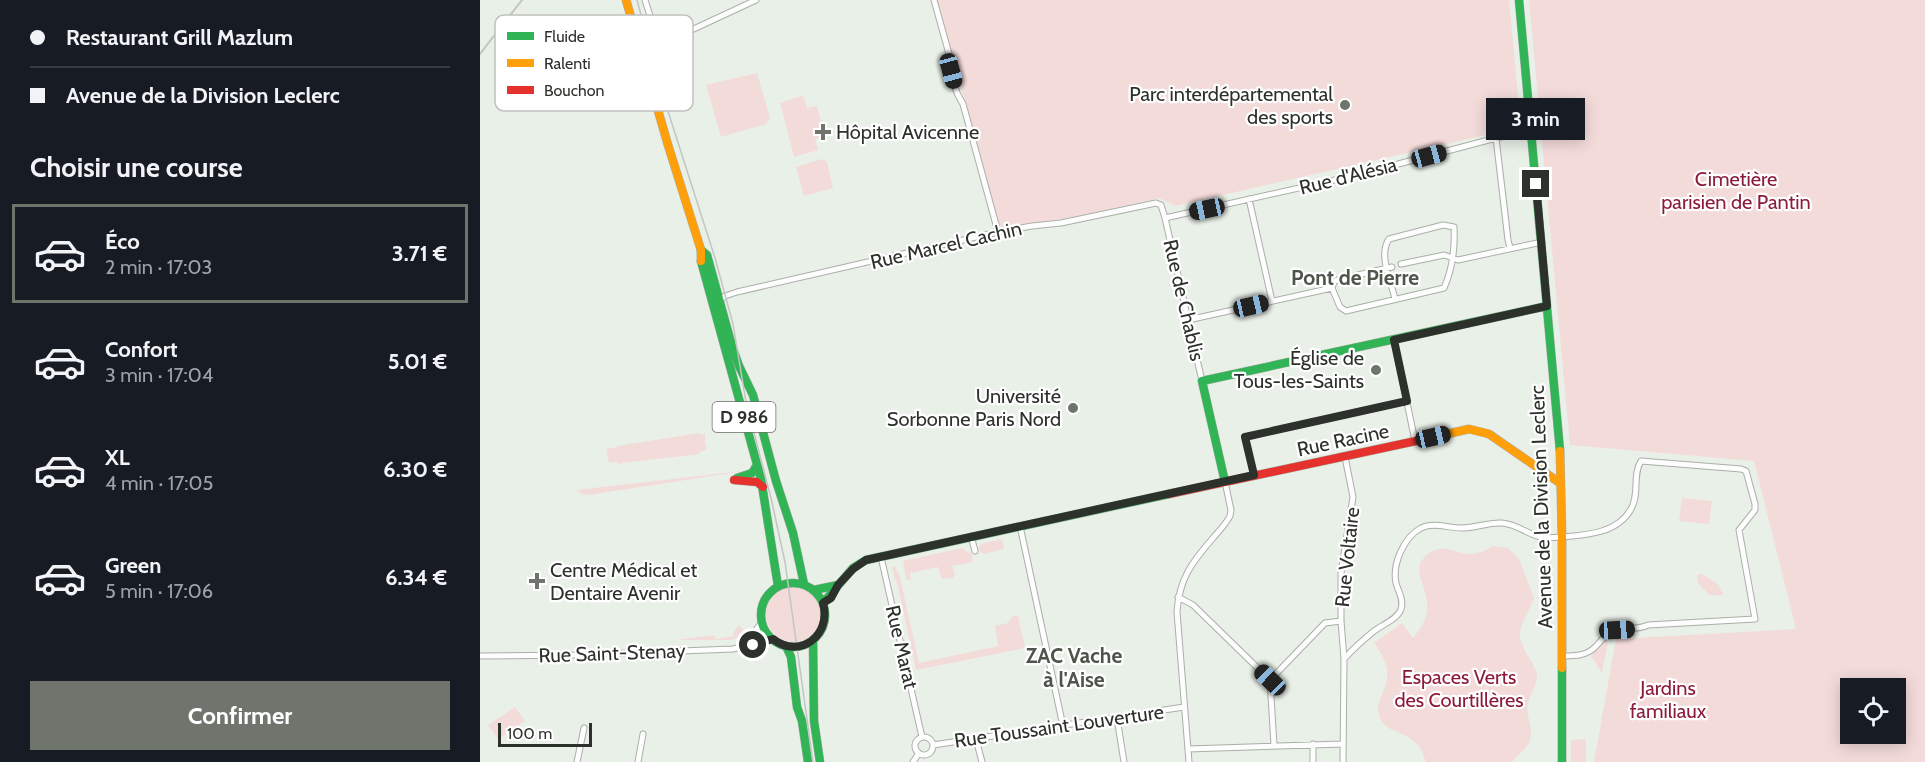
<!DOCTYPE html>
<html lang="fr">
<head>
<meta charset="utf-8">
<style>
	body { margin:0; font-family:Cabin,sans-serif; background:#20242c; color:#f1f3f6; height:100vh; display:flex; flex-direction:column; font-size:22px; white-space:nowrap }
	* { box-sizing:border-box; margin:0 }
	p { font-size:20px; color:#9ea1a6 }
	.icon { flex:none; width:33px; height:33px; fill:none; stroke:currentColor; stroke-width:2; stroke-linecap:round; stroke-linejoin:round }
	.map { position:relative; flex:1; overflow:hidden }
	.details { display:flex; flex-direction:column; background:#171b24; width:480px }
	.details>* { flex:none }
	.hud { display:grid; align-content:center; height:132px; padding:0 30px; background:#171b24 }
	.controls { position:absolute; left:1360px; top:678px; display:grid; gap:12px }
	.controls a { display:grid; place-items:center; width:66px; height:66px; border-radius:0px; background:#171b24; box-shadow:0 3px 15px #0003; font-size:30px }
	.scale { position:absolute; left:18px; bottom:15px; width:94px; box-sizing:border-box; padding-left:6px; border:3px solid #2d312b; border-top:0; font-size:16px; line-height:21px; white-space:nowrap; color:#2d312b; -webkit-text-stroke:4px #fff; paint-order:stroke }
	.end { position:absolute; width:27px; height:27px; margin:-14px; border:8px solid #2d312b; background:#fff; box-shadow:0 0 0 3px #fff }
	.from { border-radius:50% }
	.bubble { position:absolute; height:42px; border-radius:0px; background:#171b24; box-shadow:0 3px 15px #0003; font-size:20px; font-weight:700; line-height:42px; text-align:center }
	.car { position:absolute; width:18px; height:36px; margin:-18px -9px; border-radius:8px; box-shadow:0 0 4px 2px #0007; background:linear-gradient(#222 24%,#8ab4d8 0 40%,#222 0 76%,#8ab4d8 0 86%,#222 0) }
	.hud b { display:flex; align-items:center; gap:21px; height:57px; font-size:22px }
	.hud b+b { border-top:2px solid #363941 }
	.hud i { width:15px; height:15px; background:#f1f3f6 }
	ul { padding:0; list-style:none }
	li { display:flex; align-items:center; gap:18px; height:99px; margin:0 12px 9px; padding:0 18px; border:3px solid transparent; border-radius:0px }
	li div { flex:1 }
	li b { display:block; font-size:22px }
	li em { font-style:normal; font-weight:700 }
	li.current { border-color:#6f746d }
	li>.icon { width:54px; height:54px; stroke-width:1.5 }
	h2 { padding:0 30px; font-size:27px; line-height:72px }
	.action { display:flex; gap:12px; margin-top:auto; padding:12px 30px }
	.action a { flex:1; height:69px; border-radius:0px; background:#6f746d; color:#fff; font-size:24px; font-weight:700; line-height:69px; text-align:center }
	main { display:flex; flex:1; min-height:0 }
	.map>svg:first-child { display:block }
	.green { fill:#f3dbda; fill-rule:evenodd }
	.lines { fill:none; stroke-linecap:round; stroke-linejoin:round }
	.street-casing { stroke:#aaafa8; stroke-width:7 }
	.fast-casing { stroke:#aaafa8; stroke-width:9 }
	.slow-casing { stroke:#aaafa8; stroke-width:9 }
	.jam-casing { stroke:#aaafa8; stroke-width:9 }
	.street { stroke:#fcfdfc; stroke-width:5 }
	.fast { stroke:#30b455; stroke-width:8 }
	.slow { stroke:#ff9f0a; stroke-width:8 }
	.jam { stroke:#e5322d; stroke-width:8 }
	.tram { stroke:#c3c5c3; stroke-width:1.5 }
	.rail { stroke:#c3c5c3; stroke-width:2 }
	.route { stroke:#2d312b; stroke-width:8 }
	.poi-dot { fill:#6f746d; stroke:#fff; stroke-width:2 }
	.labels { text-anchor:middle; stroke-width:4.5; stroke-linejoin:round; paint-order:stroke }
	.shield { fill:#fff; stroke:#6c6f6b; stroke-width:1.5 }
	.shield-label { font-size:18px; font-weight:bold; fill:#2d312b }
	.poi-label { font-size:20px; fill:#2d312b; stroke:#fff; text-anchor:end }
	.street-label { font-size:20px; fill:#2d312b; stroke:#fff }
	.park-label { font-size:20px; fill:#8c1b3a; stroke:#fff }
	.neighbourhood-label { font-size:21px; font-weight:bold; fill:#4e564a; stroke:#fff }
	.key { fill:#fff; stroke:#c0c1bf; stroke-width:1.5 }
	.key-label { font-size:16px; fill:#2d312b }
</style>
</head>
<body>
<main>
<section class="details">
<div class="hud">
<b><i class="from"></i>Restaurant Grill Mazlum</b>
<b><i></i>Avenue de la Division Leclerc</b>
</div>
<h2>Choisir une course</h2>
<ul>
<li class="current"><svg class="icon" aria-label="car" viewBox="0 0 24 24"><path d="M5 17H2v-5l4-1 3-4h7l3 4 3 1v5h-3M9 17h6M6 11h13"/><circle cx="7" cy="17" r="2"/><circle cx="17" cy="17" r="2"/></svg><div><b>Éco</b><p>2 min · 17:03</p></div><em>3.71 €</em></li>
<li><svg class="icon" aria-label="car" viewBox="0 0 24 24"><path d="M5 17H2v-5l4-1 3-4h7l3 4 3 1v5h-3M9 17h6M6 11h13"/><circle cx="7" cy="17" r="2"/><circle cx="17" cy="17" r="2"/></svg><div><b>Confort</b><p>3 min · 17:04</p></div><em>5.01 €</em></li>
<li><svg class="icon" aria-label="car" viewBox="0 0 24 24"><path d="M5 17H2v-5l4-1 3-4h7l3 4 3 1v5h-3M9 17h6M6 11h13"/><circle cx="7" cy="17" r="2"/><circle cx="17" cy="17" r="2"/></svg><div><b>XL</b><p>4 min · 17:05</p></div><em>6.30 €</em></li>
<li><svg class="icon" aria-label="car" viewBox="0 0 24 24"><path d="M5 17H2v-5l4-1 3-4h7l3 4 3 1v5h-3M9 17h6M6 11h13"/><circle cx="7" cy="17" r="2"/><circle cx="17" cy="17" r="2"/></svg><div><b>Green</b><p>5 min · 17:06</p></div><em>6.34 €</em></li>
</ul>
<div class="action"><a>Confirmer</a></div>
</section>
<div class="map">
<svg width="1445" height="762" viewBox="0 0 1445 762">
	<rect width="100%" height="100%" fill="#e9f0e8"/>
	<!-- green -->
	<path class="green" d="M457,0H1029L1041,127L695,206L679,198L606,215L523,228L519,225Z
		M1049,0H1445V762H1114L1136,639L1316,629L1274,461L1090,445ZM1371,688H1416V734H1371Z
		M277,73L290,118L286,124L241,137L226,85Z
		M321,96L324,97L327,108L337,106L345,136L335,139L338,150L314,157L300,103Z
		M342,159L347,162L353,188L324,196L316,167Z
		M220,433V435L225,434V442L227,449L220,452V454L142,463L138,464V462L129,463L126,449L137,447V446Z
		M271,470L108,495L102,494L96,490Z
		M1202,498L1232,501L1229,524L1199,521Z
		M522,539L524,549L503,554L498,550L501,544Z
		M1013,546L1028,548L1039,559L1054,598C1050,611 1039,623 1040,637C1042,652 1056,663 1057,676C1057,686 1050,694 1048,703C1045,716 1054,728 1050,740C1047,749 1038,755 1032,762H946C943,755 941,747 935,742C925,732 906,732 900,718C895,705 901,699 905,687C911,670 904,656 894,643L922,623L933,638C944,626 950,612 946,596C943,580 931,568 948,554C963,542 975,554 992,554C1000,553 1006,550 1013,546Z
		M482,548L488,553L491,552L493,562L472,566L475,575L473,578L462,579L458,567L430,573L431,580L426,579L423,561Z
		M412,567H415L420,577L439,663L518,646L515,626L528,623L533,616H538L545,648L436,670L417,582L415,580Z
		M1222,574L1238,584L1244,595H1229L1218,583L1217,575Z
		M286 614a28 28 0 1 1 56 0a28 28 0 1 1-56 0Z
		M259,625L265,632L259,637L250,640H195L234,635L236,639L254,636V631Z
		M1129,635L1122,673L1111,656Z
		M35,707L45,721L18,739L8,725Z
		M1106,739V762H1091V740Z"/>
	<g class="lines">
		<defs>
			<path id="street" d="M165,0L172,22L184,29L191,39
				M454,0L471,61C471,76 475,92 483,104L518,232
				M162,53L276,0
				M1016,138L1028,240L1030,248
				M769,199L792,301
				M685,218L877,175L1016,138L1051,131
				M921,264L964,255L978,260L1062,242
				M852,288L860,307L866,311L964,288C972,270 975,247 974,227L963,225L909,239C898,255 911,281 915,299
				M240,300L245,296L257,292L518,232L552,226L581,223L676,203L681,205L685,218L722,381
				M708,320L852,288L854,282L857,280L912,267
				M914,340L935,441
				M774,475L765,437L927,401
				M540,526L583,726
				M491,536L495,551
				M401,557L442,737
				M698,597L713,605L790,680L794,745
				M861,621L864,659L863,762
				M263,647L282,622
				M0,656L96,655L253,649L293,639
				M864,659C873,649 883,640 894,631C902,625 918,619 921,609C924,599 918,591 916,583C912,564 924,537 941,528C954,522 968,528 982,528C995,528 1009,522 1022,523C1038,524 1049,536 1065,538C1070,538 1077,537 1083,537C1107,535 1138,533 1151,509C1160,494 1152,475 1161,461L1261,469L1266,471L1275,504V510L1259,530L1275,619L1168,625C1156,631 1143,626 1131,632C1125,635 1122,640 1117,645C1108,656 1095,656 1082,656
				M790,680L845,623L861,621V573L873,497L865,457
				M637,718L644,762
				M435 746a9 9 0 1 1 18 0a9 9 0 1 1-18 0Z
				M496,739L502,762
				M833,744V762
				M453,745L704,707
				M708,749L863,744
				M97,762L104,728
				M158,762L163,734
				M433,762L439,753
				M709,762L697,612C699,579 712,562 733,538C739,531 746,524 750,516L751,510L745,482"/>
			<path id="fast" d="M1039,0L1080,451
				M221,250L227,255L252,346L259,366L273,395L296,481L313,533L324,584
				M221,261L281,479L298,586
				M257,478L272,473L277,465
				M745,482L722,381L1067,306
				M281 615a32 32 0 1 1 64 0a32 32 0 1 1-64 0Z
				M334,590L358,585
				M343,603L373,568L386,560L689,494
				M333,640L334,721L340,762
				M306,646L311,657L317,707L322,721L328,762
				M1082,668V762"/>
			<path id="slow" d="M146,0L188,145L221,250V261
				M945,439L989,429L1009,434L1080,483
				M1080,451L1082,537V668"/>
			<path id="jam" d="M254,480L277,482L283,487
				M689,494L945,439"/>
		</defs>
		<!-- street casing -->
		<use href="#street" class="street-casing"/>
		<!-- fast casing -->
		<use href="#fast" class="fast-casing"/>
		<!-- slow casing -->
		<use href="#slow" class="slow-casing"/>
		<!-- jam casing -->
		<use href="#jam" class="jam-casing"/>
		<!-- street -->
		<use href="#street" class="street"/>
		<!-- fast -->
		<use href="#fast" class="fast"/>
		<!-- slow -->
		<use href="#slow" class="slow"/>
		<!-- jam -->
		<use href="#jam" class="jam"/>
		<!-- tram -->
		<path class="tram" d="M157,0L186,105L235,258L253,324L266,402L291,498L305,562L333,762"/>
		<!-- rail -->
		<path class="rail" d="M0,54L42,0"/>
	</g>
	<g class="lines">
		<!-- route -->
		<path class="route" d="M273,645L293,639C320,660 352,635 343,603L351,598L358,585L373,569L386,560L774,475L765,437L927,401L914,340L1067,306L1056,184"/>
	</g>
	<!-- markers -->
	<g class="poi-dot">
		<circle cx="865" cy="105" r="6"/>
		<path d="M340 123h6v6h6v6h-6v6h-6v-6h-6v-6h6z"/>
		<circle cx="896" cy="370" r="6"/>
		<circle cx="593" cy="408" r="6"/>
		<path d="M54 572h6v6h6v6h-6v6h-6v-6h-6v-6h6z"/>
	</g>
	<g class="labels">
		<!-- shield labels -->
		<rect class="shield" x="232.5" y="402" width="63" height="30" rx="4.5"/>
		<g class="shield-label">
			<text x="264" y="423">D 986</text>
		</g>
		<!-- poi labels -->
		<g class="poi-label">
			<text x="853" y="101">Parc interdépartemental<tspan x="853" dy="23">des sports</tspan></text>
			<text x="356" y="139" text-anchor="start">Hôpital Avicenne</text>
			<text x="884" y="365">Église de<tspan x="884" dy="23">Tous-les-Saints</tspan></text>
			<text x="581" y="403">Université<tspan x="581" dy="23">Sorbonne Paris Nord</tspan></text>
			<text x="70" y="577" text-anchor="start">Centre Médical et<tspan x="70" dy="23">Dentaire Avenir</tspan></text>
		</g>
		<!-- street labels -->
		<g class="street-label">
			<text transform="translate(868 176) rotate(-14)" y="7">Rue d'Alésia</text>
			<text transform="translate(466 245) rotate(-13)" y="7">Rue Marcel Cachin</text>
			<text transform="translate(704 300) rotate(77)" y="7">Rue de Chablis</text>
			<text transform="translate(863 440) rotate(-12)" y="7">Rue Racine</text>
			<text transform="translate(1061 507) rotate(-92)" y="7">Avenue de la Division Leclerc</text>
			<text transform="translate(867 557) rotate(-84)" y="7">Rue Voltaire</text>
			<text transform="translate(422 647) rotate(77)" y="7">Rue Marat</text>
			<text transform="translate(132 653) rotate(-2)" y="7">Rue Saint-Stenay</text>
			<text transform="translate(579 726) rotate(-8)" y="7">Rue Toussaint Louverture</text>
		</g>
		<!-- park labels -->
		<g class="park-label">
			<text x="1256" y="186">Cimetière<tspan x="1256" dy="23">parisien de Pantin</tspan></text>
			<text x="979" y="684">Espaces Verts<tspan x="979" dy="23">des Courtillères</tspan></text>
			<text x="1188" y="695">Jardins<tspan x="1188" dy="23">familiaux</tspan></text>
		</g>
		<!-- neighbourhood labels -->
		<g class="neighbourhood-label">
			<text x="875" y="285">Pont de Pierre</text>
			<text x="594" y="663">ZAC Vache<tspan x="594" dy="24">à l'Aise</tspan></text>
		</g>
	</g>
	<!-- legend -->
	<rect x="15" y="15" width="198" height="96" rx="9" class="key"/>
	<rect x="27" y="32" width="27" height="8" fill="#30b455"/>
	<rect x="27" y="59" width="27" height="8" fill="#ff9f0a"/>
	<rect x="27" y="86" width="27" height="8" fill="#e5322d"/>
	<g class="key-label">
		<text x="64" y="42">Fluide</text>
		<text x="64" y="69">Ralenti</text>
		<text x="64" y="96">Bouchon</text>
	</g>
</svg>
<div class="controls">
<a><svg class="icon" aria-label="locate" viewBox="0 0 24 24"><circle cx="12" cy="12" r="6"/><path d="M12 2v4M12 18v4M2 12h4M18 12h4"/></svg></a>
</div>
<div class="scale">100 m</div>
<i class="end from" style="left:273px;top:645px"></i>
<i class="end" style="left:1056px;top:184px"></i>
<div class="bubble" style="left:1006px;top:98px;width:99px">3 min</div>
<i class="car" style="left:471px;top:71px;rotate:165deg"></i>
<i class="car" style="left:949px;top:156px;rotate:75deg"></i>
<i class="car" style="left:727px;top:209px;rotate:258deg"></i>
<i class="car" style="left:771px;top:306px;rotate:77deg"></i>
<i class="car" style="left:953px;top:437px;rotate:77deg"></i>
<i class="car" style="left:1137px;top:630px;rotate:87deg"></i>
<i class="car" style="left:790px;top:680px;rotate:314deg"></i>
</div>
</main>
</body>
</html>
